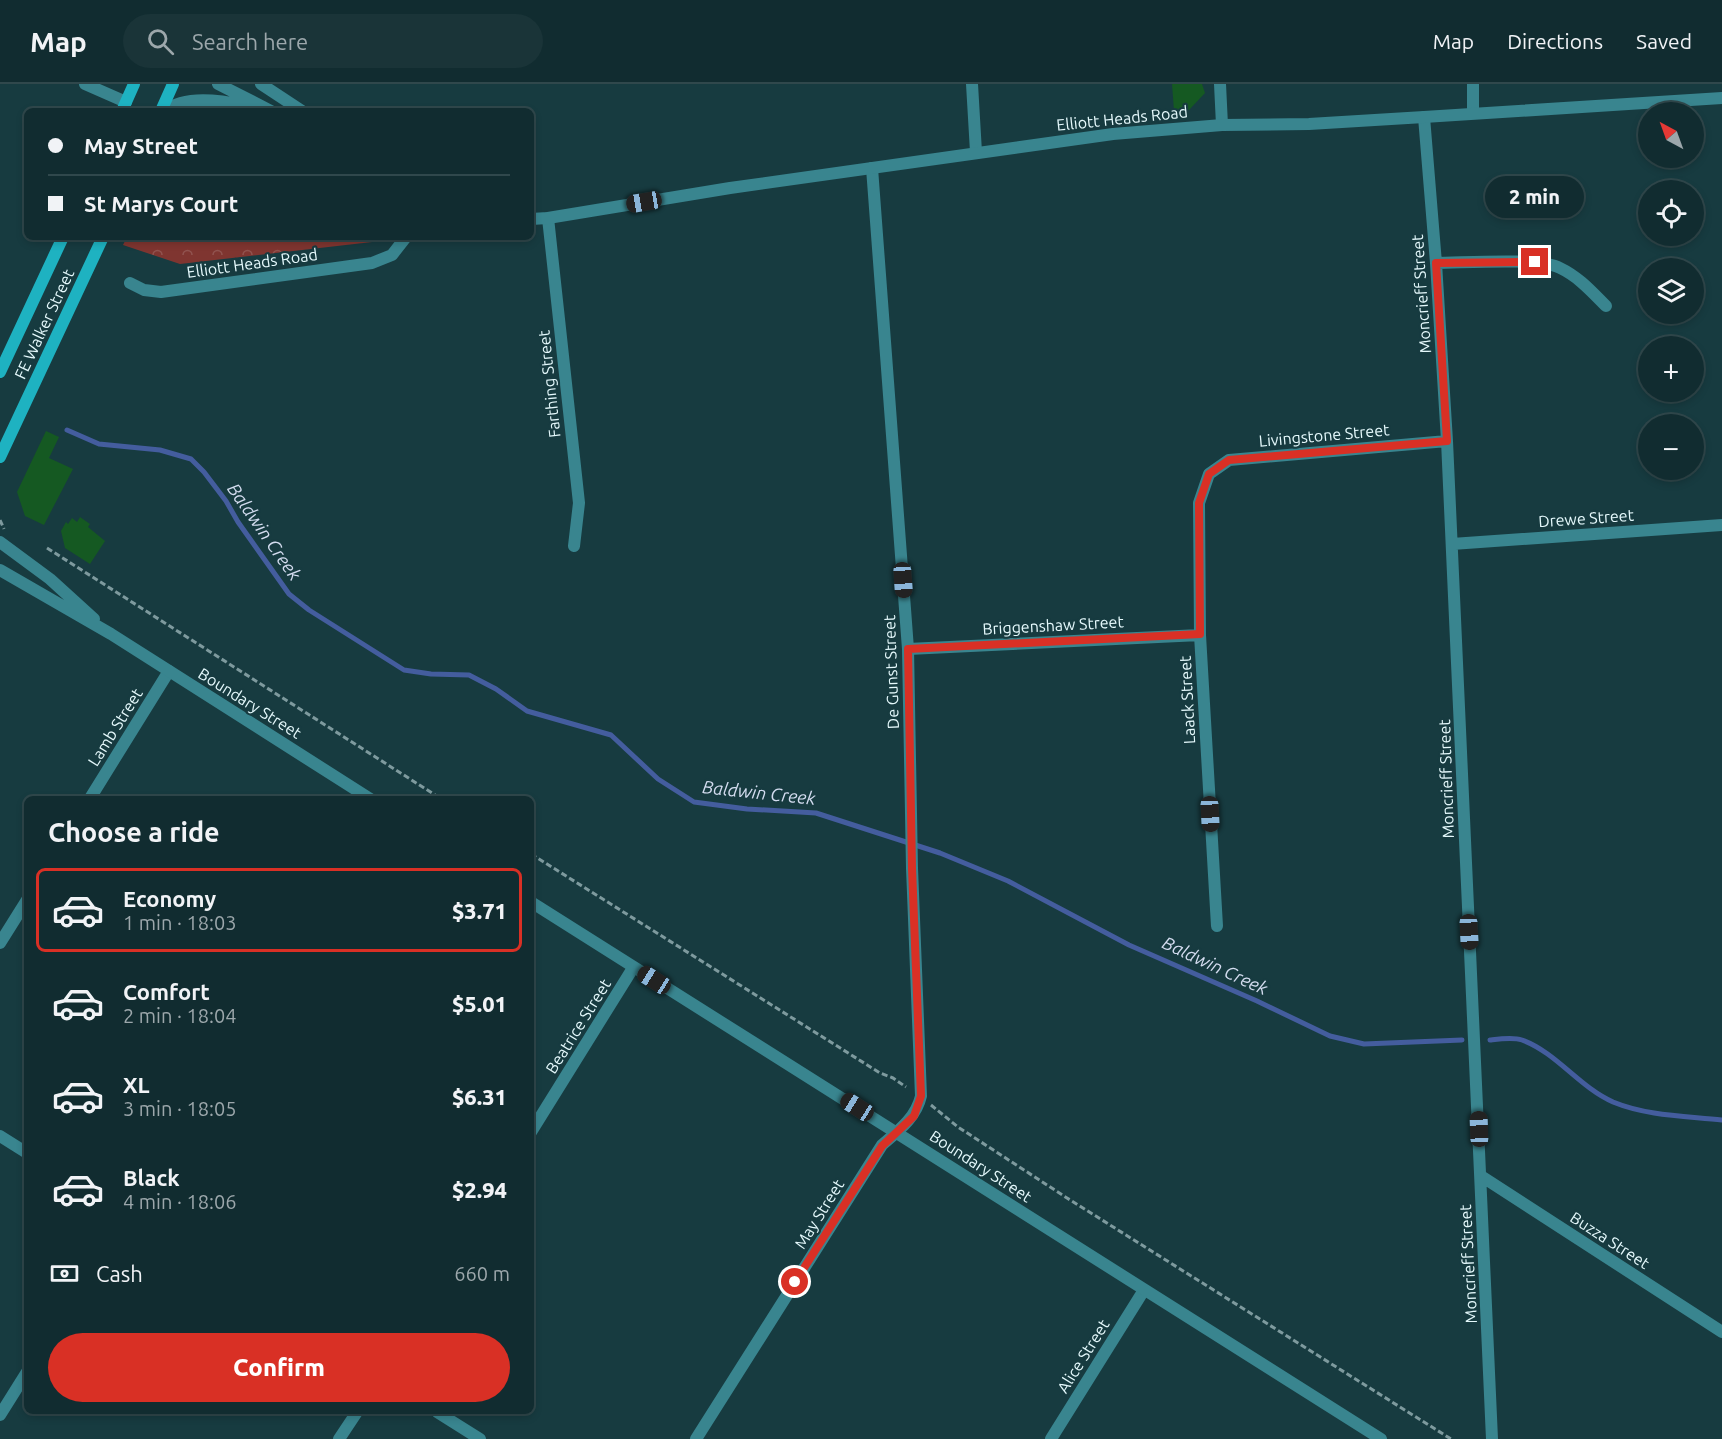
<!DOCTYPE html>
<html lang="en">
<head>
<meta charset="utf-8">
<style>
	body { margin:0; font-family:Ubuntu,sans-serif; background:#1a3438; color:#f1f3f6; height:100vh; display:flex; flex-direction:column; font-size:22px; white-space:nowrap }
	* { box-sizing:border-box; margin:0 }
	p { font-size:20px; color:#9ca7ab }
	.icon { flex:none; width:33px; height:33px; fill:none; stroke:currentColor; stroke-width:2; stroke-linecap:round; stroke-linejoin:round }
	.map { position:relative; flex:1; overflow:hidden }
	.details { position:absolute; left:24px; top:712px; width:510px; height:618px; display:flex; flex-direction:column; background:#112c30; border-radius:9px; box-shadow:0 3px 9px #0003,0 0 0 2px #30484c }
	.details>* { flex:none }
	.hud { position:absolute; left:24px; top:24px; width:510px; height:132px; border-radius:9px; box-shadow:0 3px 9px #0003,0 0 0 2px #30484c; display:grid; align-content:center; height:132px; padding:0 24px; background:#112c30 }
	.needle { width:39px; rotate:319deg }
	.buttons { position:absolute; left:1638px; top:18px; display:grid; gap:12px }
	.buttons a { display:grid; place-items:center; width:66px; height:66px; border-radius:50%; background:#112c30; box-shadow:0 3px 9px #0003,0 0 0 2px #30484c; font-size:30px }
	.end { position:absolute; width:27px; height:27px; margin:-14px; border:8px solid #d93025; background:#fff; box-shadow:0 0 0 3px #fff }
	.from { border-radius:50% }
	.bubble { position:absolute; height:42px; border-radius:21px; background:#112c30; box-shadow:0 3px 9px #0003,0 0 0 2px #30484c; font-size:20px; font-weight:800; line-height:42px; text-align:center }
	.car { position:absolute; width:18px; height:36px; margin:-18px -9px; border-radius:8px; box-shadow:0 0 4px 2px #0007; background:linear-gradient(#222 24%,#8ab4d8 0 40%,#222 0 76%,#8ab4d8 0 86%,#222 0) }
	.hud b { display:flex; align-items:center; gap:21px; height:57px; font-size:22px }
	.hud b+b { border-top:2px solid #30484c }
	.hud i { width:15px; height:15px; background:#f1f3f6 }
	ul { padding:0; list-style:none }
	li { display:flex; align-items:center; gap:18px; height:84px; margin:0 12px 9px; padding:0 12px; border:3px solid transparent; border-radius:9px }
	li div { flex:1 }
	li b { display:block; font-size:22px }
	li em { font-style:normal; font-weight:800 }
	li.selected { border-color:#d93025 }
	li>.icon { width:54px; height:54px; stroke-width:1.5 }
	h2 { padding:0 24px; font-size:27px; line-height:72px }
	.pay { display:flex; align-items:center; gap:15px; height:66px; padding:0 24px; font-size:22px }
	.pay p { margin-inline-start:auto }
	.button { display:flex; gap:12px; margin-top:auto; padding:12px 24px }
	.button a { flex:1; height:69px; border-radius:36px; background:#d93025; color:#fff; font-size:24px; font-weight:800; line-height:69px; text-align:center }
	header { display:flex; align-items:center; gap:36px; box-sizing:border-box; height:84px; padding:0 30px; background:#112c30; border-bottom:2px solid #30484c }
	header strong { font-size:28px }
	nav { display:flex; gap:33px; margin-inline-start:auto; font-size:21px }
	.search { width:420px; height:54px; background:#1a3438; display:flex; align-items:center; gap:15px; box-sizing:border-box; padding:0 21px; border-radius:33px; color:#9ca7ab; font-size:22px }
	.map>svg:first-child { display:block }
	.park { fill:url(#park-crowns) }
	.lines { fill:none; stroke-linecap:round; stroke-linejoin:round }
	.stream { stroke:#445d9e; stroke-width:5 }
	.building { fill:#155922 }
	.path { stroke:#7e9a9e; stroke-width:3; stroke-dasharray:6 3; stroke-linecap:butt }
	.minor { stroke:#39858f; stroke-width:12 }
	.tertiary { stroke:#39858f; stroke-width:12 }
	.secondary { stroke:#1eb2c1; stroke-width:12 }
	.route { stroke:#d93025; stroke-width:8 }
	.labels { text-anchor:middle; stroke-width:4.5; stroke-linejoin:round; paint-order:stroke }
	.street-label { font-size:16px; fill:#e5f9fc; stroke:#173b40 }
	.water-label { font-size:18px; font-style:italic; fill:#d3dcef; stroke:#173b40 }
</style>
</head>
<body>
<header>
<strong>Map</strong>
<div class="search"><svg class="icon" aria-label="search" viewBox="0 0 24 24"><circle cx="10" cy="10" r="6"/><path d="M15 15l6 6"/></svg>Search here</div>
<nav><a>Map</a><a>Directions</a><a>Saved</a></nav>
</header>
<div class="map">
<svg width="1722" height="1355" viewBox="0 0 1722 1355">
	<defs>
		<pattern id="park-crowns" width="20" height="18" patternUnits="userSpaceOnUse" patternTransform="scale(1.5)"><rect width="20" height="18" fill="#7f3530"/><path d="M2 6a3 3 0 1 1 6 0M12 15a3 3 0 1 1 6 0" fill="none" stroke="#91534f"/></pattern>
	</defs>
	<rect width="100%" height="100%" fill="#173b40"/>
	<!-- park -->
	<path class="park" d="M127,153H373L372,158L180,180L123,161Z"/>
	<g class="lines">
		<!-- stream -->
		<path class="stream" d="M67,346L99,360L160,366L191,375L204,388L226,417L238,438L289,510L309,526L404,586L431,590L469,591L496,605L527,627L611,651L658,695L694,718L747,725L816,729L940,769L1008,797L1129,861L1257,917L1330,952L1364,960L1462,956
			M1490,956C1499,955 1513,953 1522,956C1557,969 1579,1003 1613,1018C1647,1032 1686,1032 1722,1036"/>
	</g>
	<!-- building -->
	<path class="building" d="M1172,0H1202L1205,9L1189,26L1174,27Z
		M46,347L59,353L49,374L73,385L44,441L25,432L17,408Z
		M80,433L90,440L88,443L105,457L90,480L65,464L61,447L66,438L68,440L72,434L77,438Z"/>
	<g class="lines">
		<!-- path -->
		<path class="path" d="M0,436L4,445
			M47,464L443,716
			M531,770L880,989L893,994L906,1003
			M931,1021L958,1043L1067,1114L1451,1355"/>
		<!-- minor -->
		<path class="minor" d="M85,0L126,18
			M972,0L976,68
			M1220,0L1222,41
			M1473,0V29
			M1424,33L1436,179L1447,357L1492,1355
			M548,134L579,419L574,462
			M1436,179C1464,179 1538,173 1560,184C1579,193 1592,208 1606,222
			M130,199L144,206L161,208L372,179L392,171L406,153
			M1452,460L1722,441
			M908,565L1200,551
			M89,716L169,587
			M1217,842L1200,551L1199,419L1209,390L1229,376L1447,357
			M0,859L27,816
			M531,1048L633,884
			M0,1052L27,1069
			M1481,1092L1722,1248
			M437,1328L480,1355
			M0,1331L27,1288
			M339,1355L357,1328
			M696,1355L882,1061C898,1047 916,1034 921,1012L912,784L908,565L872,84
			M1051,1355L1144,1206"/>
		<!-- tertiary -->
		<path class="tertiary" d="M218,0L271,27
			M261,0L302,27
			M165,27C188,8 235,18 262,27
			M531,135L548,134L730,104L1113,50L1222,41L1309,40L1424,33L1722,14
			M0,458L50,495L94,535
			M0,486L111,550L372,716
			M531,818L1381,1355"/>
		<!-- secondary -->
		<path class="secondary" d="M122,27L134,0
			M161,27L173,0
			M0,288L63,153
			M0,373L103,153"/>
	</g>
	<g class="lines">
		<!-- route -->
		<path class="route" d="M795,1198L882,1062L914,1032L921,1012L912,784L908,565L1200,550L1199,419L1209,390L1229,376L1447,357L1436,179L1535,178"/>
	</g>
	<g class="labels">
		<!-- street labels -->
		<g class="street-label">
			<text transform="translate(1122 34) rotate(-6)" y="6">Elliott Heads Road</text>
			<text transform="translate(252 179) rotate(-8)" y="6">Elliott Heads Road</text>
			<text transform="translate(1421 210) rotate(-94)" y="6">Moncrieff Street</text>
			<text transform="translate(44 240) rotate(-65)" y="6">FE Walker Street</text>
			<text transform="translate(549 300) rotate(-96)" y="6">Farthing Street</text>
			<text transform="translate(1324 351) rotate(-5)" y="6">Livingstone Street</text>
			<text transform="translate(1586 434) rotate(-4)" y="6">Drewe Street</text>
			<text transform="translate(1053 541) rotate(-3)" y="6">Briggenshaw Street</text>
			<text transform="translate(891 588) rotate(-92)" y="6">De Gunst Street</text>
			<text transform="translate(1187 616) rotate(-93)" y="6">Laack Street</text>
			<text transform="translate(250 619) rotate(32)" y="6">Boundary Street</text>
			<text transform="translate(115 643) rotate(-58)" y="6">Lamb Street</text>
			<text transform="translate(1446 695) rotate(-92)" y="6">Moncrieff Street</text>
			<text transform="translate(578 942) rotate(-58)" y="6">Beatrice Street</text>
			<text transform="translate(981 1082) rotate(33)" y="6">Boundary Street</text>
			<text transform="translate(819 1130) rotate(-58)" y="6">May Street</text>
			<text transform="translate(1610 1156) rotate(33)" y="6">Buzza Street</text>
			<text transform="translate(1468 1180) rotate(-93)" y="6">Moncrieff Street</text>
			<text transform="translate(1083 1272) rotate(-58)" y="6">Alice Street</text>
		</g>
		<!-- water labels -->
		<g class="water-label">
			<text transform="translate(264 448) rotate(55)" y="6">Baldwin Creek</text>
			<text transform="translate(759 709) rotate(6)" y="6">Baldwin Creek</text>
			<text transform="translate(1215 882) rotate(25)" y="6">Baldwin Creek</text>
		</g>
	</g>
</svg>
<div class="buttons">
<a><svg class="needle" viewBox="-14 -14 28 28"><path d="M0-13l5 13h-10z" fill="#e53935"/><path d="M0 13l5-13h-10z" fill="#9ca7ab"/></svg></a>
<a><svg class="icon" aria-label="locate" viewBox="0 0 24 24"><circle cx="12" cy="12" r="6"/><path d="M12 2v4M12 18v4M2 12h4M18 12h4"/></svg></a>
<a><svg class="icon" aria-label="layers" viewBox="0 0 24 24"><path d="M12 4l9 5-9 5-9-5zM3 14l9 5 9-5"/></svg></a>
<a>+</a>
<a>−</a>
</div>
<i class="end from" style="left:795px;top:1198px"></i>
<i class="end" style="left:1535px;top:178px"></i>
<div class="bubble" style="left:1485px;top:92px;width:99px">2 min</div>
<i class="car" style="left:644px;top:118px;rotate:260deg"></i>
<i class="car" style="left:903px;top:496px;rotate:176deg"></i>
<i class="car" style="left:1210px;top:730px;rotate:177deg"></i>
<i class="car" style="left:1469px;top:848px;rotate:177deg"></i>
<i class="car" style="left:654px;top:896px;rotate:302deg"></i>
<i class="car" style="left:857px;top:1023px;rotate:302deg"></i>
<i class="car" style="left:1479px;top:1045px;rotate:358deg"></i>
<div class="hud">
<b><i class="from"></i>May Street</b>
<b><i></i>St Marys Court</b>
</div>
<section class="details">
<h2>Choose a ride</h2>
<ul>
<li class="selected"><svg class="icon" aria-label="car" viewBox="0 0 24 24"><path d="M5 17H2v-5l4-1 3-4h7l3 4 3 1v5h-3M9 17h6M6 11h13"/><circle cx="7" cy="17" r="2"/><circle cx="17" cy="17" r="2"/></svg><div><b>Economy</b><p>1 min · 18:03</p></div><em>$3.71</em></li>
<li><svg class="icon" aria-label="car" viewBox="0 0 24 24"><path d="M5 17H2v-5l4-1 3-4h7l3 4 3 1v5h-3M9 17h6M6 11h13"/><circle cx="7" cy="17" r="2"/><circle cx="17" cy="17" r="2"/></svg><div><b>Comfort</b><p>2 min · 18:04</p></div><em>$5.01</em></li>
<li><svg class="icon" aria-label="car" viewBox="0 0 24 24"><path d="M5 17H2v-5l4-1 3-4h7l3 4 3 1v5h-3M9 17h6M6 11h13"/><circle cx="7" cy="17" r="2"/><circle cx="17" cy="17" r="2"/></svg><div><b>XL</b><p>3 min · 18:05</p></div><em>$6.31</em></li>
<li><svg class="icon" aria-label="car" viewBox="0 0 24 24"><path d="M5 17H2v-5l4-1 3-4h7l3 4 3 1v5h-3M9 17h6M6 11h13"/><circle cx="7" cy="17" r="2"/><circle cx="17" cy="17" r="2"/></svg><div><b>Black</b><p>4 min · 18:06</p></div><em>$2.94</em></li>
</ul>
<div class="pay"><svg class="icon" aria-label="cash" viewBox="0 0 24 24"><path d="M3 7h18v10H3z"/><circle cx="12" cy="12" r="2"/></svg>Cash<p>660 m</p></div>
<div class="button"><a>Confirm</a></div>
</section>
</div>
</body>
</html>
